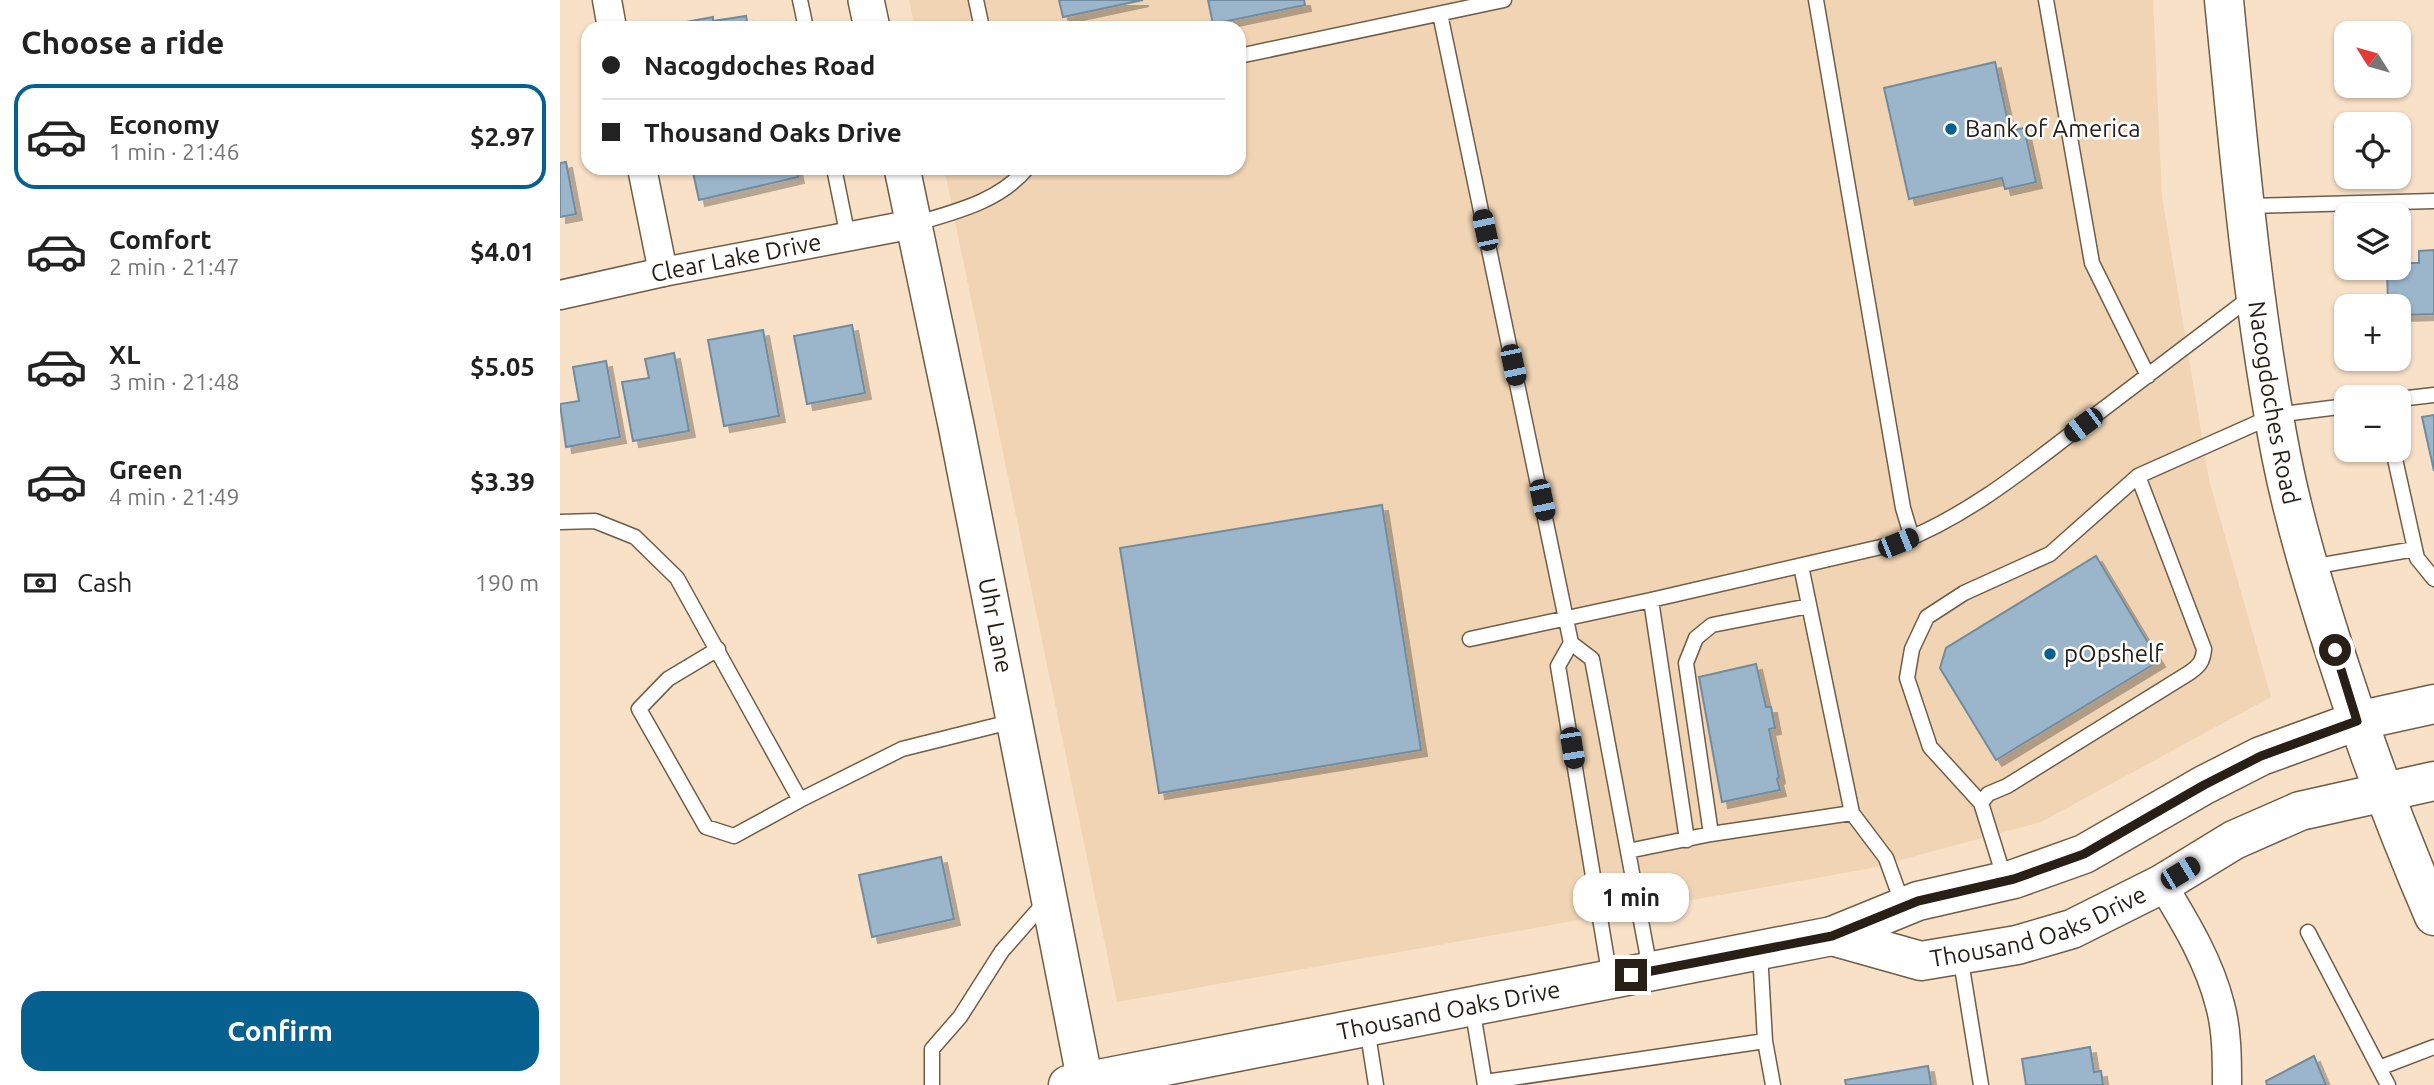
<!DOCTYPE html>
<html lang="en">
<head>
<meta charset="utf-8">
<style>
	body { margin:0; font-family:Ubuntu,sans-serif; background:#f6f6f6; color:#222; height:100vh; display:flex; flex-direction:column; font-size:26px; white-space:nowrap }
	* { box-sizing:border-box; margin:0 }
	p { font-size:23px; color:#767676 }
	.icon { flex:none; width:38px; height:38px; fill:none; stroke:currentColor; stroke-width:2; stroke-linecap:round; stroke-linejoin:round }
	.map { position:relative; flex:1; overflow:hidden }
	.panel { display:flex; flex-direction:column; background:#fff; width:560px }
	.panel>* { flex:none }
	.banner { position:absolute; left:21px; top:21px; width:665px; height:154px; border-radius:21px; box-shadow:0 2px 5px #0004; display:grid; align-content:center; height:154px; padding:0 21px; background:#fff }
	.needle { width:46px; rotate:307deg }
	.controls { position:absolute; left:1774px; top:21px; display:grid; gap:14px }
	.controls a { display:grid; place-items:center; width:77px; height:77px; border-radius:14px; background:#fff; box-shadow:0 2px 5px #0004; font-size:35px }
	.end { position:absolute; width:32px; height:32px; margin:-16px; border:9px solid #281f16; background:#fff; box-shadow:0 0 0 4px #fff }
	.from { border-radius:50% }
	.bubble { position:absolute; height:49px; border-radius:21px; background:#fff; box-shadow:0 2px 5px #0004; font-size:23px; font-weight:600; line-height:49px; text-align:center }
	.car { position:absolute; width:21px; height:42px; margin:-21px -10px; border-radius:9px; box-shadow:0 0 5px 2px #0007; background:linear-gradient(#222 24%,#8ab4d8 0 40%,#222 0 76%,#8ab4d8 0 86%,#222 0) }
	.banner b { display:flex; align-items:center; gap:24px; height:66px; font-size:26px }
	.banner b+b { border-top:2px solid #e0e0e0 }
	.banner i { width:18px; height:18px; background:#222 }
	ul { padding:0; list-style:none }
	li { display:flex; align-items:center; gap:21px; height:105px; margin:0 14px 10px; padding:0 7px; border:4px solid transparent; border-radius:21px }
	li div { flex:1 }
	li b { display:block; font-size:26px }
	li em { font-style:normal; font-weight:600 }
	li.current { border-color:#066191 }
	li>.icon { width:63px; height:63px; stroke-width:1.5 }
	h2 { padding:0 21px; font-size:32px; line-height:84px }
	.pay { display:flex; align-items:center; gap:18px; height:77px; padding:0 21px; font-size:26px }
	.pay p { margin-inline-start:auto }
	.action { display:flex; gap:14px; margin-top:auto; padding:14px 21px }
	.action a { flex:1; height:80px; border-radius:21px; background:#066191; color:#fff; font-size:28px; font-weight:600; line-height:80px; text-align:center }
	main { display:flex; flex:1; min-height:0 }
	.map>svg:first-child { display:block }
	.built { fill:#f0d4b4 }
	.building { fill:#9bb6cb; stroke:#718b9f; stroke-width:2; filter:url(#shadow) }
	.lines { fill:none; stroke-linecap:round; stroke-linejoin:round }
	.service-casing { stroke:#715d47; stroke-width:17 }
	.minor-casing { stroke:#715d47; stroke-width:31 }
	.tertiary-casing { stroke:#715d47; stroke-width:38 }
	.secondary-casing { stroke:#715d47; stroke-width:41 }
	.primary-casing { stroke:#715d47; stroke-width:41 }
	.service { stroke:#fff; stroke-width:14 }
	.minor { stroke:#fff; stroke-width:28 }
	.tertiary { stroke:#fff; stroke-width:35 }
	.secondary { stroke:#fff; stroke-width:38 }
	.primary { stroke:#fff; stroke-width:38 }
	.route { stroke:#281f16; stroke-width:9 }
	.poi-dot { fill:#066191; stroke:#fff; stroke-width:2.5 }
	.labels { text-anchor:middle; stroke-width:5; stroke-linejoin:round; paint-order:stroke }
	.poi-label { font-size:24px; fill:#281f16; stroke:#fff; text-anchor:start }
	.street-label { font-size:24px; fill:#281f16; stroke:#fff }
</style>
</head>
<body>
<main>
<section class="panel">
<h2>Choose a ride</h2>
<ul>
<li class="current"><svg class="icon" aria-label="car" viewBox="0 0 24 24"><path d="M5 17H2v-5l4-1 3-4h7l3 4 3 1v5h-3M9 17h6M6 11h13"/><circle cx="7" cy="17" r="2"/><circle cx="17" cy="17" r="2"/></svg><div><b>Economy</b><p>1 min · 21:46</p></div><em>$2.97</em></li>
<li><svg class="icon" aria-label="car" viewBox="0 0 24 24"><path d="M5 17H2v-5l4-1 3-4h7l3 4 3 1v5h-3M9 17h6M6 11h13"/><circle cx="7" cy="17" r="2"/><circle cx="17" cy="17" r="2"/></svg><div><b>Comfort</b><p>2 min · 21:47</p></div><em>$4.01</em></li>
<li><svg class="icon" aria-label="car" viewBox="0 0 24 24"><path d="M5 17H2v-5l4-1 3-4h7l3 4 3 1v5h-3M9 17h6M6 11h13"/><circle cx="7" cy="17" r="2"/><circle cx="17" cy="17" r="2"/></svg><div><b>XL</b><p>3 min · 21:48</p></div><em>$5.05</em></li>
<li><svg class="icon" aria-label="car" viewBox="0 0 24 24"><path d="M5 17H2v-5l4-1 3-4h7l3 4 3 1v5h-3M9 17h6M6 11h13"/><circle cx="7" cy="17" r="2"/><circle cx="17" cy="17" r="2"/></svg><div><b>Green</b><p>4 min · 21:49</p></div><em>$3.39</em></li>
</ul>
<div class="pay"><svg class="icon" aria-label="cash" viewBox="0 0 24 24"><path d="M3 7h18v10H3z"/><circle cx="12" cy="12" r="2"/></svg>Cash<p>190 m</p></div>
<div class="action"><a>Confirm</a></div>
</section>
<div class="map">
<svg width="1874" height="1085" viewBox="0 0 1874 1085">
	<defs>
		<filter id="shadow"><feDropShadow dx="6" dy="6" stdDeviation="0" flood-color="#0004"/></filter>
	</defs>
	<rect width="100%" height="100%" fill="#f8e1c7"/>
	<!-- built -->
	<path class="built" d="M349,0H1593L1602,197L1649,480L1711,697L1481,822L1307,869L557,1002L384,168H679V28H355Z"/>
	<!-- building -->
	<path class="building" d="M499,0H583L503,17Z
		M648,0H744L745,5L653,24Z
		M186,16L188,28H111L110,25L153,17V21Z
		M1435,62L1450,131L1464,128L1476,182L1445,189L1442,178L1349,199L1324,88Z
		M6,162L16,214L0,217V163Z
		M132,168H236L238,177L139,200Z
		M1874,250V314L1839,315V306H1828L1827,268H1839V263H1859V251Z
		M292,325L305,393L247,404L234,336Z
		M203,330L219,416L164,426L148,340Z
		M114,353L129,431L73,441L62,382L89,378L85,359Z
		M46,361L60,437L6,447L0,404L19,401L13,367Z
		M1874,415V471L1862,417Z
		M822,505L861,750L599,793L560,548Z
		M1536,556L1599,661L1436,760L1380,668L1386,648Z
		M1196,664L1206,707H1211L1215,728L1209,729L1219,777L1217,779L1220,790L1162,802L1139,677Z
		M381,857L394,919L312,937L299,875Z
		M1530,1047L1534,1072L1541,1071L1543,1085H1466L1462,1059Z
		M1754,1056L1766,1085H1707L1706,1081Z
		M1368,1066L1371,1085H1286L1285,1080Z"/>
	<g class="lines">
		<defs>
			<path id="service" d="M240,0L246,28
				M416,0L422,28
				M1256,0L1343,508L1352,538
				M1486,0L1532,263L1588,376
				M880,14L1011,643L998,666L1050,978
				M679,56L944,0
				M274,168L288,237
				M1686,206L1874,201
				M354,224C394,212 439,202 467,168
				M1839,399L1874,395
				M1833,450L1857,558L1874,579
				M0,522L35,521L75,537L117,578L240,800L342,749L454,721
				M1241,566L1292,813L1326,858L1343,905
				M1751,567L1855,549
				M1091,600L1127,840
				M1249,606L1152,625L1136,638L1126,663L1151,834L1292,813
				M910,639L1091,600L1338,543C1406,517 1464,470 1521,426C1578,383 1634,340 1691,297
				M1011,643L1032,659L1090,969
				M158,649L108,679L79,709L146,827L174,836L240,800
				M1421,803L1370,747L1347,678L1352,649L1367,617L1404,593L1490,554L1578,476L1715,415L1787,406
				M1068,851L1151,834
				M1445,880L1421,803L1428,794L1447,786L1629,673C1639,666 1643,662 1644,649L1578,476
				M1748,932L1819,1068L1874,1047
				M1200,952L1205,1041L1213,1085
				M1400,955L1421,1085
				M912,1007L925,1085
				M807,1028L816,1085
				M1819,1068L1828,1085
				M925,1082L1205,1041
				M372,1085V1049L400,1017L442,951L485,902"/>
			<g id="minor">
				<path d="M47,0L52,28"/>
				<path d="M82,168L103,272"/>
				<path id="s1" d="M0,295L103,272L354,224"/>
				<path d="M1602,884C1625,922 1649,961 1660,1005C1667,1030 1667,1059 1667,1085"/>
			</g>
			<g id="tertiary">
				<path d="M306,0L312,28"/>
				<path id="s2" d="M342,168L396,425L525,1081"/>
			</g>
			<g id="secondary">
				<path id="s3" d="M1272,936L1361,961L1457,945L1512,929L1602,884L1674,840L1740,811L1874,781"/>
				<path id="s4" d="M508,1085L1272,936L1358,901L1454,879L1524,854L1644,785L1701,756L1797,721L1874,704"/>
			</g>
			<g id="primary">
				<path id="s5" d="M1664,0C1679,152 1692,305 1721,455C1734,521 1754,586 1774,649C1803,740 1836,828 1874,916"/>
			</g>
		</defs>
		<!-- service casing -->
		<use href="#service" class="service-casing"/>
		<!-- minor casing -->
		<use href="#minor" class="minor-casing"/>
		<!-- tertiary casing -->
		<use href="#tertiary" class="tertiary-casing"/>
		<!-- secondary casing -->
		<use href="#secondary" class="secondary-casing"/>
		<!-- primary casing -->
		<use href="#primary" class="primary-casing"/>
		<!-- service -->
		<use href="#service" class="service"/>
		<!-- minor -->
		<use href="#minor" class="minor"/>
		<!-- tertiary -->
		<use href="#tertiary" class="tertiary"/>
		<!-- secondary -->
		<use href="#secondary" class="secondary"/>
		<!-- primary -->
		<use href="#primary" class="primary"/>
	</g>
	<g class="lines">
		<!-- route -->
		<path class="route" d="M1071,975L1272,936L1358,901L1454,879L1524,854L1644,785L1701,756L1797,721L1775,650"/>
	</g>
	<!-- markers -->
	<g class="poi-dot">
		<circle cx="1391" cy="129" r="7"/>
		<circle cx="1490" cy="654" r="7"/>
	</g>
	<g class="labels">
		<!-- poi labels -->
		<g class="poi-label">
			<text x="1405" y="137">Bank of America</text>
			<text x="1504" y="662">pOpshelf</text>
		</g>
		<!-- street labels -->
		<g class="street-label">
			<text dy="8" stroke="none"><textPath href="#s1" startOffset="180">Clear Lake Drive</textPath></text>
			<text dy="8" stroke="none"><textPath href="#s5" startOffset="406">Nacogdoches Road</textPath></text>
			<text dy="8" stroke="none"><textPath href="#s2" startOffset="467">Uhr Lane</textPath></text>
			<text dy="8" stroke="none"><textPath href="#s3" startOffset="215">Thousand Oaks Drive</textPath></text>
			<text dy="8" stroke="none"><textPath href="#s4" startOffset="388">Thousand Oaks Drive</textPath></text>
		</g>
	</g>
</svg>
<div class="controls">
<a><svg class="needle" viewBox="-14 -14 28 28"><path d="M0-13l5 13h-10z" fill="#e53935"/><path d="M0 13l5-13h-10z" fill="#767676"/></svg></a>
<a><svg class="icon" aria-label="locate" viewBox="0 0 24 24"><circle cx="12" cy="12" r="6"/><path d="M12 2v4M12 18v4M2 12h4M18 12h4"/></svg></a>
<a><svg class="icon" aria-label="layers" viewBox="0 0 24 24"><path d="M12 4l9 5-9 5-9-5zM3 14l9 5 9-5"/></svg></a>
<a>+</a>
<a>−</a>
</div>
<i class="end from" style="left:1775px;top:650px"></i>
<i class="end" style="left:1071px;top:975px"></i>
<div class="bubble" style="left:1013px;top:873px;width:116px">1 min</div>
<i class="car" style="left:925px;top:230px;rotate:348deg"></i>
<i class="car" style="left:953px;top:365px;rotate:168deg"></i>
<i class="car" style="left:1523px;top:425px;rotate:233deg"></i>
<i class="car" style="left:982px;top:500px;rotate:168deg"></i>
<i class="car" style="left:1338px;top:543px;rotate:68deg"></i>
<i class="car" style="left:1012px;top:748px;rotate:171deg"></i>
<i class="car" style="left:1620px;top:873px;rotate:59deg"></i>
<div class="banner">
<b><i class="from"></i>Nacogdoches Road</b>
<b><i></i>Thousand Oaks Drive</b>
</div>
</div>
</main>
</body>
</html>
